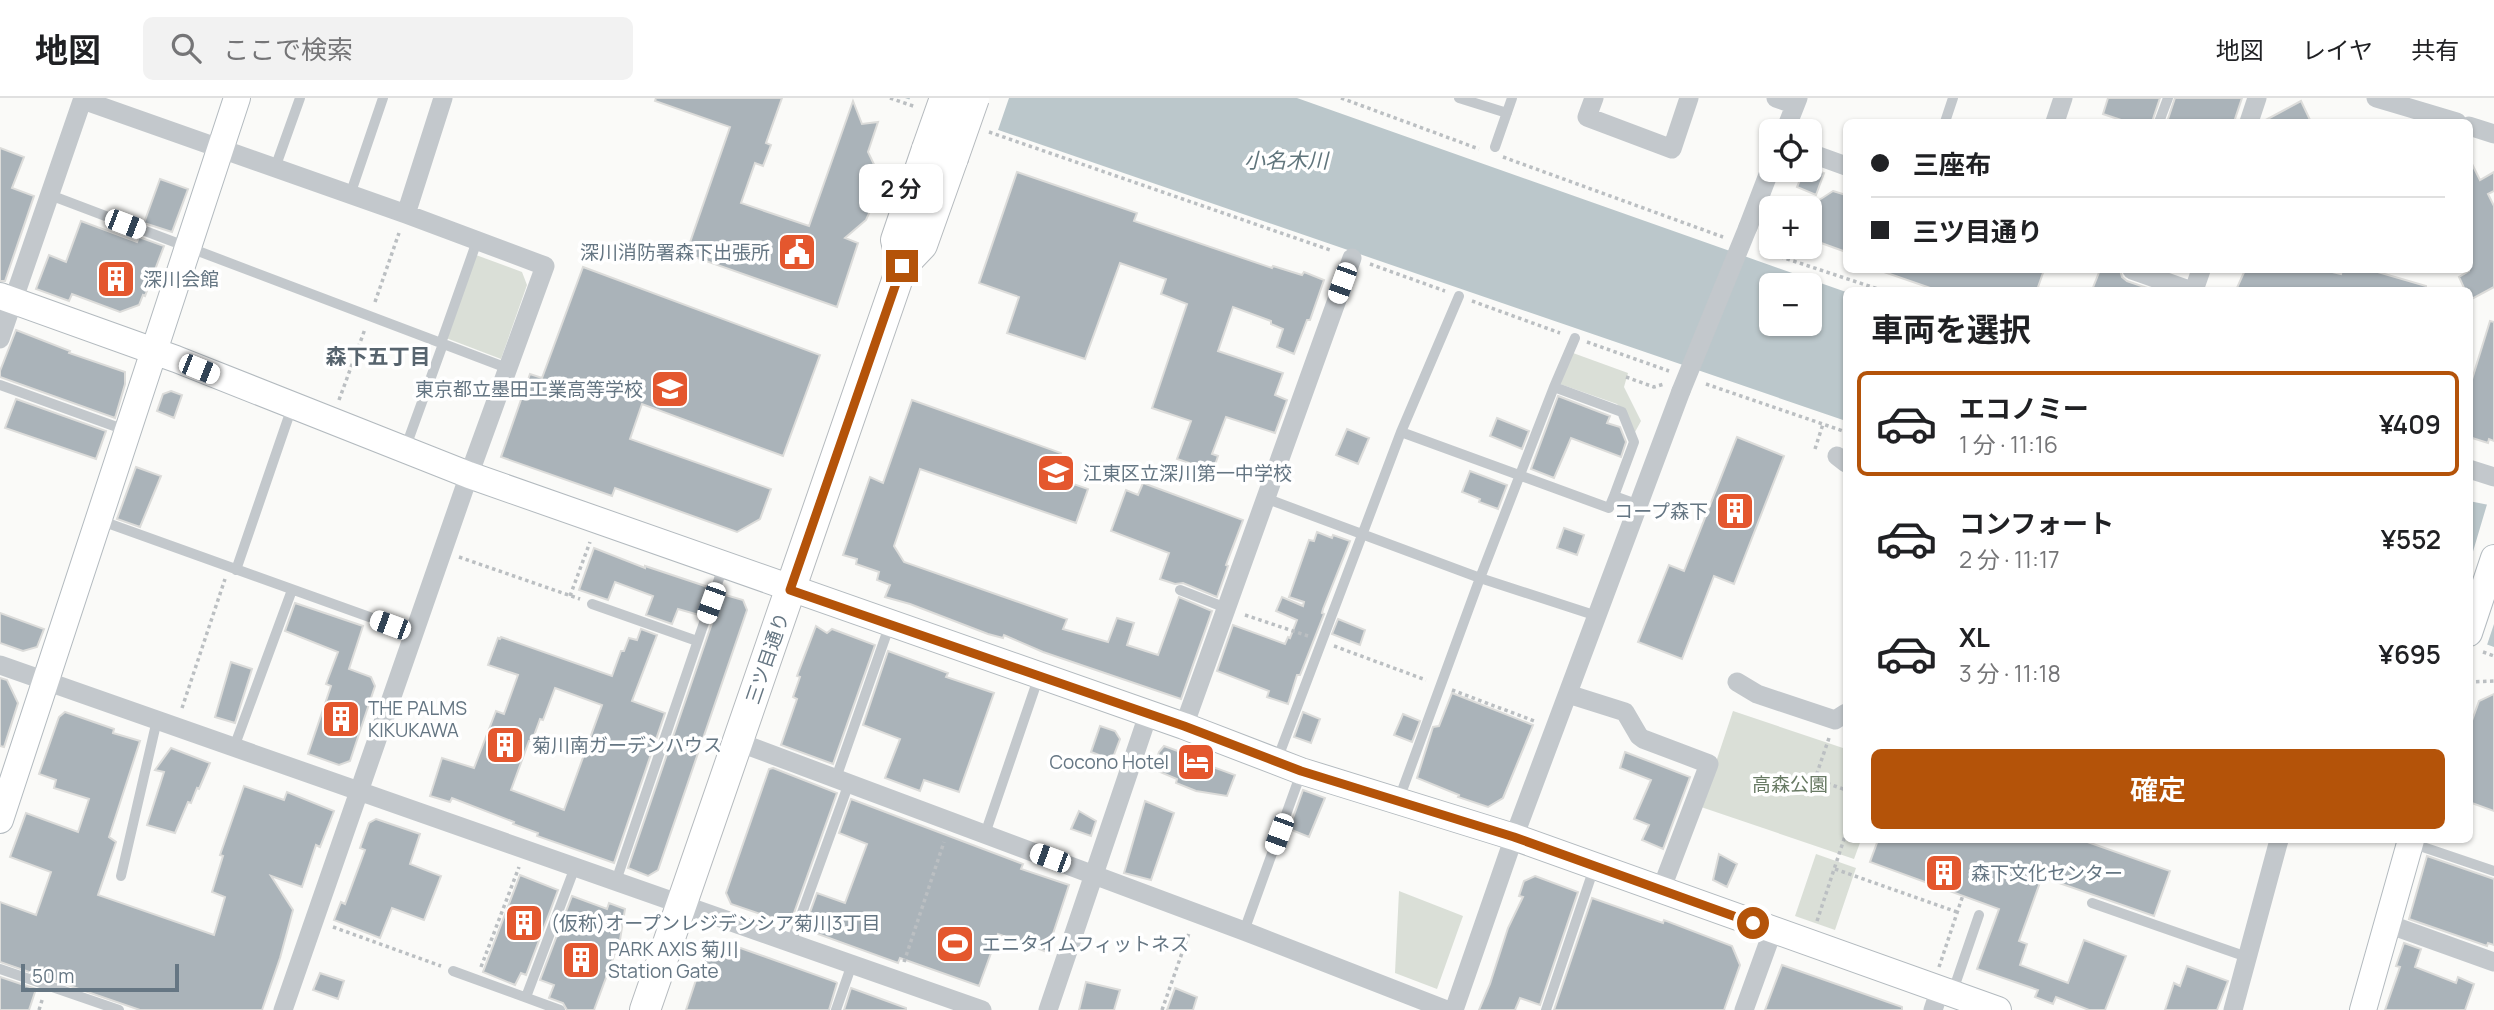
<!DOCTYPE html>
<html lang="ja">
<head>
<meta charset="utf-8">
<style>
	body { margin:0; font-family:Manrope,"Noto Sans JP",sans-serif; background:#f2f2f2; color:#202124; height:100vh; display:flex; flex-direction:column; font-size:26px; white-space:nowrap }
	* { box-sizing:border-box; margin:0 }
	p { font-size:23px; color:#757577 }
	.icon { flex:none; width:38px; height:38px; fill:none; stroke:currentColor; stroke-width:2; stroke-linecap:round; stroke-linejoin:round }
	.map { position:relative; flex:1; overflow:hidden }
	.drawer { position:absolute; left:1843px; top:189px; width:630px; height:556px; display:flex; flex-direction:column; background:#fff; border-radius:10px; box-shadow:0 2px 5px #0004 }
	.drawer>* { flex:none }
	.top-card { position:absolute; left:1843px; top:21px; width:630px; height:154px; border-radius:10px; box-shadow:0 2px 5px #0004; display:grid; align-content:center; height:154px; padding:0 28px; background:#fff }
	.controls { position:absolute; left:1759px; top:21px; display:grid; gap:14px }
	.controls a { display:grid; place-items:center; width:63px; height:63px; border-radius:10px; background:#fff; box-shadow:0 2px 5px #0004; font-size:35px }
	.scale { position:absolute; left:21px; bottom:18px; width:158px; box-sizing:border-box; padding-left:7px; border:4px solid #657683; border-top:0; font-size:19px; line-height:24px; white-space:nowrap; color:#657683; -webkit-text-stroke:5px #fff; paint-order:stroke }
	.end { position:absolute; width:32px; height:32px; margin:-16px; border:9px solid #b45309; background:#fff; box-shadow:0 0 0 4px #fff }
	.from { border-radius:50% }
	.bubble { position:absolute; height:49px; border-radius:10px; background:#fff; box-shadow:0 2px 5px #0004; font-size:23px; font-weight:600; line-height:49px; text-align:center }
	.car { position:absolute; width:21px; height:42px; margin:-21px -10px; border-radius:9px; box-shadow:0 0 5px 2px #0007; background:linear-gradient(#fff 24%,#345 0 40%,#fff 0 76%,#345 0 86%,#fff 0) }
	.top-card b { display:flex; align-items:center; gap:24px; height:66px; font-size:26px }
	.top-card b+b { border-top:2px solid #e0e0e0 }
	.top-card i { width:18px; height:18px; background:#202124 }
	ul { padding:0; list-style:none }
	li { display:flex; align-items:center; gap:21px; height:105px; margin:0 14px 10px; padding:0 14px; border:4px solid transparent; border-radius:10px }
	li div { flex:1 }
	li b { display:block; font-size:26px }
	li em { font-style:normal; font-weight:600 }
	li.current { border-color:#b45309 }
	li>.icon { width:63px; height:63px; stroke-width:1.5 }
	h2 { padding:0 28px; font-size:32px; line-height:84px }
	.button { display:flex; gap:14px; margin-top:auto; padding:14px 28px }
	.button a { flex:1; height:80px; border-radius:10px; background:#b45309; color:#fff; font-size:28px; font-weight:600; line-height:80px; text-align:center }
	header { display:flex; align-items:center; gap:42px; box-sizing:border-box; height:98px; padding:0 35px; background:#fff; border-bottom:2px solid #e0e0e0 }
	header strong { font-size:33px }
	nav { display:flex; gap:38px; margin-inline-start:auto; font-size:24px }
	.search { width:490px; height:63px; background:#f2f2f2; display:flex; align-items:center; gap:18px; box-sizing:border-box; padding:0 24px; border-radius:10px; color:#757577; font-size:26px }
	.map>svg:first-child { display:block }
	.green { fill:#dadfd7 }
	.water { fill:#bbc7cb; fill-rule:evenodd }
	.pier { fill:#fafaf8 }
	.building { fill:#aab3b9; stroke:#dcdcda; stroke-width:2; fill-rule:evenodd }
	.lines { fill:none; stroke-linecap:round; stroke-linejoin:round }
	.secondary-casing { stroke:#b3babf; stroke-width:28 }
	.primary-casing { stroke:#b5babe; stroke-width:32 }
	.path { stroke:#bbbfc2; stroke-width:3.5; stroke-dasharray:3.5 3.5; stroke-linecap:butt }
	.lane { stroke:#c3c8cc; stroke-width:10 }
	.street { stroke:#c3c8cc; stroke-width:19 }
	.secondary { stroke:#fff; stroke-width:26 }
	.primary { stroke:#fff; stroke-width:30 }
	.primary-bridge-casing { stroke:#b5babe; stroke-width:32; stroke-linecap:butt }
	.street-bridge { stroke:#c3c8cc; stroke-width:19 }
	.primary-bridge { stroke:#fff; stroke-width:30 }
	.route { stroke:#b45309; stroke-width:9 }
	.labels { text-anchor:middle; stroke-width:7; stroke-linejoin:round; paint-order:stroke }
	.poi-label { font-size:19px; fill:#657683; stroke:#fff; text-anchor:start }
	.street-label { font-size:19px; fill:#657683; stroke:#fff }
	.park-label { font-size:19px; fill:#687a64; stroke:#fff }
	.water-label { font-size:21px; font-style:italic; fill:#60757c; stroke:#fff }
	.neighbourhood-label { font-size:21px; font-weight:bold; fill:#57646e; stroke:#fff }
</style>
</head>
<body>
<header>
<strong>地図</strong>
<div class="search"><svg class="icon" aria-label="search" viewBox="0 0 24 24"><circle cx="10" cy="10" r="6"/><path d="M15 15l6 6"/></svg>ここで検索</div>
<nav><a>地図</a><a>レイヤ</a><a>共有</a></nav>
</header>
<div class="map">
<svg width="2494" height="912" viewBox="0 0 2494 912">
	<rect width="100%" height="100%" fill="#fafaf8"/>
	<!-- green -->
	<path class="green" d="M476,157L522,174L527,187L501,261L446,240Z
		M1573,255L1628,275L1624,289L1641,323L1635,334L1617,306L1560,286Z
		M1733,613L1846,651V742H1861L1854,761L1701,709Z
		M1816,756L1856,770L1835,832L1795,818Z
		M1399,793L1463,818L1437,891L1395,875Z"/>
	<!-- water -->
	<path class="water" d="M905,0H1297L1846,194V323ZM1771,187H1810V226H1771Z
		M2469,403L2494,408V549L2469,540Z"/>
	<!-- pier -->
	<path class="pier" d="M910,0H1009L997,35L908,5Z
		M2488,403L2494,404V526L2486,550L2469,544V467Z"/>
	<!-- building -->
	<path class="building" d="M656,0H782L766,45L771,47L763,68L755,65L741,105L809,128L853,3L862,26L878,24L868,54L880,79L876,100L866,122L845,140L858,145L837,209L686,156L730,29L655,3Z
		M2108,0H2160L2152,24H2127L2103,16Z
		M2175,0H2242L2234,24H2167Z
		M2301,3L2311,24H2262Z
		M0,50L24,59L12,90L34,98L5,183H0Z
		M2469,60L2480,82L2494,74V93L2488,96L2494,108V189L2470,202L2469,192H2465L2459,179L2469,173Z
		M1786,72H1815L1824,75L1816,97L1797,89L1800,82Z
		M1017,74L1137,115L1134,123L1272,170L1273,168L1302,177L1304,174L1324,182L1310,222H1307L1294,256L1277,249L1283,231L1271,226V223L1233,209L1218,253L1283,275L1275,297L1287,302L1275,335L1226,319L1212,356L1218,358L1213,373L1177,361L1191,323L1152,310L1187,206L1161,196L1166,181L1120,165L1085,261L1007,235L1019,199L979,185Z
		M160,81L188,91L172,134L144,125Z
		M1833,93L1846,97V154L1810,141V108Z
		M81,123L137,144L139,139L164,148L145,198L143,197L139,207L120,214L72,196L69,203L36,191L49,157L66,164Z
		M583,169L820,257L783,358L642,306L630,341L771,391L760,421L737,434L615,390L612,398L501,359L530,276L542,280Z
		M1884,172H2044L2037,192H1936L1884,174Z
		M2100,172H2120L2122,179L2127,183L2153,192H2092Z
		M2245,172H2324L2341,176L2342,172H2371L2426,188V192H2236Z
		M2490,223L2494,224V343L2489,341L2488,345L2469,339V291Z
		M16,232L70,253L69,255L125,274V286L115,320L0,279V273Z
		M171,293L182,297L174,320L157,313L163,296Z
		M1558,298L1610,318L1607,325L1620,329L1626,344L1621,359L1571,340L1554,380L1531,371Z
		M16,301L106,333L96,361L5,330Z
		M912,302L1061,355L1053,379L1088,391L1076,425L920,371L894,448L904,464L1067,521L1063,531L1108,544L1117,520L1134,525L1127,547L1158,557L1179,499L1212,513L1181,601L1043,554L1004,537L1003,540L988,536L910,506L885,499L890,487L877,482L879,474L856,466L857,461L843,457L870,379L883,385Z
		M1497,320L1529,333L1522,351L1490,338Z
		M1347,331L1369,340L1358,366L1336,357Z
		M1737,339L1784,358L1734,486L1714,478L1682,561L1638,544L1669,467L1684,473Z
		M136,369L161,378L140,429L117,421Z
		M1470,373L1507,387L1498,411L1479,404L1480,401L1462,394Z
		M1143,385L1243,422L1226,467L1228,468L1217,499L1183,485L1175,486L1160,481L1169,455L1111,433L1126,392L1138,397Z
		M1564,430L1584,437L1577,457L1557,450Z
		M1317,434L1332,440L1333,437L1350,443L1323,511L1322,515L1324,516L1300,577H1297L1288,606L1267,599L1269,593L1217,573L1233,527L1285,546L1288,539L1290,540L1297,522L1276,513L1282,499L1303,508L1304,504L1289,499L1309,442L1314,443Z
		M594,450L645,470V468L708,489L699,517L678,511L672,526L646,517L653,498L615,484L608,502L579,492Z
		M722,496L743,502L747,512L658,772L648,778L628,770Z
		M295,505L363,528L349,571L371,579L375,588L350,663L339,667L308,656L331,588L326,586L338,554L285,533Z
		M0,515L44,531L37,549L23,553L0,545Z
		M1338,521L1365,532L1360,547L1332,536Z
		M816,528L827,535L832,531L875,547L833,666L781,647L797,601L793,599L800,579L797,578Z
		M641,531L657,537L632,603L665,615L614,765L537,738L538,735L513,726L514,724L452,700L450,704L430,698L442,660L474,670L496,613L504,616L518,577L488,567L498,540L500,541L501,539L612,578L621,553H624L629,540L637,542ZM555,590L602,607L564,712L511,692L529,643H532L540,621L543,622Z
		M888,553L948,575L946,579L994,595L959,694L924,682L920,693L885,680L900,641L863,627Z
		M231,564L252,571L235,625L215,619Z
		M0,580L7,582L18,605L4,649L0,648Z
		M1452,595L1533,627L1503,700L1488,709L1458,699L1459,697L1417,680L1433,629L1439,628Z
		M2494,596V713L2469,704V631L2479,603Z
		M65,614L114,631L113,635L140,643L109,739L116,744L98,797L214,837L225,799L212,794L223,758L220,757L244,688L284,702L287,694L334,713L320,749L316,747L302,789L271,778L293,812L280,860L262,912H140L0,864V804L36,817L51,774L10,759L26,715L78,734L89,701L54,690L56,682L39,676L59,619Z
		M1303,614L1320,621L1311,645L1294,639Z
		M1403,616L1420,623L1412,644L1394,637Z
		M1100,628L1115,633L1120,641L1112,662L1091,654Z
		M1164,648L1211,665L1210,668L1235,677L1227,698L1196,693L1176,685L1177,681L1153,671L1159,654Z
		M171,650L210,665L199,691L197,690L191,705L188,704L175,735L147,727L164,674L155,672Z
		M1625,654L1690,679L1663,751L1642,742L1649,727L1634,721L1651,682L1620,670Z
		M773,670L837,695L790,826L731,806L726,795L769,671Z
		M1303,692L1325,700L1309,739L1289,731Z
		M851,701L1023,766L1021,771L1069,787L1047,854L998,836L979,888L900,860L898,865L804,831L817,795L845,805L867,746L839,735Z
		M1145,703L1174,715L1151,782L1124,775Z
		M1079,713L1096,723L1091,738L1071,731Z
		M376,721L420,736L410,766L441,778L424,822L392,810L380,840L334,822L341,804L345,806L365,752L360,750L369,725Z
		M1878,742H2082L2170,773L2154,818L2042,779L2019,843L2027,846L2020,867L2068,885L2084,842L2126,858L2105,912H2089L2056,899L2053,906L2035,899L2038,892L1977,871L1999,811L1870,764Z
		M1719,756L1737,766L1727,789L1713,782Z
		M2427,758L2494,781V847L2488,845L2487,848L2409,821Z
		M520,777L558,792L526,877L521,875L515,887L483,874Z
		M1535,778L1578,794L1540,907L1520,900L1515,912H1479L1490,886L1508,830L1523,799L1519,798L1524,783Z
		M572,798L607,811L609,805L625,811L620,842L594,912H567L563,905L549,900L554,887L540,882Z
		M1592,800L1663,825L1664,822L1732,848L1740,867L1724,912H1554Z
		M718,842L836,884L837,885L829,912H686L708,846Z
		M2404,845L2421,851L2415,869L2456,885L2458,879L2474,886L2465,912H2385L2400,869L2396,868Z
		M1782,867L1902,909V912H1765Z
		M2187,868L2228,883L2217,912H2165L2174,885L2180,888Z
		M320,875L344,883L338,901L313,892Z
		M0,879L36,891L29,912H0Z
		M1086,884L1120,892L1114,912H1079Z
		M851,890L906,910V912H844Z
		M1175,890L1197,899L1193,912H1167Z"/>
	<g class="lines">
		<defs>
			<path id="secondary" d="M0,198L176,261L469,377L1184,628L1301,673L1514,739L1998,912
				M2469,535L2494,460
				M0,722L237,0
				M2363,912L2411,742"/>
			<path id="primary" d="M902,168L896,142L927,51
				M645,912L902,168L922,147L953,60"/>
		</defs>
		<!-- secondary casing -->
		<use href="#secondary" class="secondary-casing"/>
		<!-- primary casing -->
		<use href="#primary" class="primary-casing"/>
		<!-- path -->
		<path class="path" d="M890,0L916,9
			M1341,0L1479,51
			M989,34L1333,153
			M1503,59L1723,139
			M1760,152L1881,192
			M1370,166L1445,193
			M1472,203L1560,235
			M375,204L399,135
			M1587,244L1669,273
			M1626,279L1654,289L1664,286
			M1706,286L1846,334
			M339,302L365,231
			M1815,351L1823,326
			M459,459L580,501
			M570,498L590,444
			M1245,517L1308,538
			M1334,548L1426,582
			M2483,554L2494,558
			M2469,584L2494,583
			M1452,592L1537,624
			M182,610L225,481
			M1829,640L1815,681L1846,692
			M1835,771L1957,814
			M1817,823L1846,735
			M333,829L441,868
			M904,864L944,744
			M481,869L519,769
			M1939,869L1963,797
			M39,912L43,899
			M1162,912L1189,835"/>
		<!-- lane -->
		<path class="lane" d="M1459,0L1507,15
			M1945,24L1953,0
			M2159,24L2168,0
			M1495,49L1512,0
			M275,70L300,0
			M50,97L507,270
			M350,97L383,0
			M441,245L477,143
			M0,287L128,333
			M1554,289L1622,314L1634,344L1614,398L1639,407
			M1401,334L1609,410L1614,398
			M405,351L443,246
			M1265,400L1480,480L1597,518
			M99,422L414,535
			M236,472L292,309
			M1180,492L1226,510
			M592,506L697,543
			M233,652L292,492
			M1277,662L1401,334L1459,198
			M836,680L890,526
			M1399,701L1480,480L1554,289L1575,240
			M985,736L1039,578
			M2411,745L2494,773
			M121,778L157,622
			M616,783L723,469
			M2092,805L2247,859
			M1244,833L1301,675
			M791,845L849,685
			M0,871L119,912
			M453,873L560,912
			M1947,888L1956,884L1979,817
			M526,899L575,769
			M836,912L852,866
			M1546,912L1594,770"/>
		<!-- street -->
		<path class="street" d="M1594,0L1587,19L1672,51L1689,0
			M1776,0L1795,7
			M2376,0L2457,24
			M83,2L406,116L545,168L469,377L283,912
			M2055,24L2063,0
			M2249,24L2257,0
			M2469,28L2494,36
			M1785,33L1798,0
			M1810,55L1846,68
			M406,116L443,0
			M1748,129L1771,69
			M2132,172L2189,192
			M2194,192L2201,172
			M0,241L83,0
			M1837,358L1846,365
			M2469,371L2494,379
			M0,567L982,912
			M1737,584L1757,596L1835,622L1846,615
			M1568,596L1625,614L1639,638L1643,641L1709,666L1661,792
			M1184,628L1352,160
			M738,644L1244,833L1447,912
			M2388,826L2494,864
			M1048,912L1148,617
			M1454,912L1514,739L1681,293
			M1744,912L1773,832
			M1933,912L1940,891
			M2233,912L2279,742"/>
		<!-- secondary -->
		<use href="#secondary" class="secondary"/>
		<!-- primary -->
		<use href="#primary" class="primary"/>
		<defs>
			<path id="primary-bridge" d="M927,51L945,0
				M953,60L974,0"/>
		</defs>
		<!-- primary-bridge casing -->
		<use href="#primary-bridge" class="primary-bridge-casing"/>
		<!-- street-bridge -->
		<path class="street-bridge" d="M1681,293L1748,129"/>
		<!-- primary-bridge -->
		<use href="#primary-bridge" class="primary-bridge"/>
	</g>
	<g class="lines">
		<!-- route -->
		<path class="route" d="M902,168L790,492L1184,628L1301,673L1514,739L1753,825"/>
	</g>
	<!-- icons -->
	<defs>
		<symbol id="civic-square" viewBox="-11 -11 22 22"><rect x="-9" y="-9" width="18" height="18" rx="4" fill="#e4572e" stroke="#fff"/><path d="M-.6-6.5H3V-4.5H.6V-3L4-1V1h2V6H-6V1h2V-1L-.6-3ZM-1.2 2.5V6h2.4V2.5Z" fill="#fff"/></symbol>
		<symbol id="building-square" viewBox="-11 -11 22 22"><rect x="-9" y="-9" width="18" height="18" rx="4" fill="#e4572e" stroke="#fff"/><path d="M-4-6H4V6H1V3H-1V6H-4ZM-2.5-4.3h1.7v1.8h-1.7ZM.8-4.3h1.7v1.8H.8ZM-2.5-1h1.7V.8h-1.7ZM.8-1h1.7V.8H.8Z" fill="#fff"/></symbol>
		<symbol id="school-square" viewBox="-11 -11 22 22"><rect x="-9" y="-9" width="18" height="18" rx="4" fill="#e4572e" stroke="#fff"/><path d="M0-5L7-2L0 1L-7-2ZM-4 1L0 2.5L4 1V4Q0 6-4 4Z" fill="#fff"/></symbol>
		<symbol id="hotel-square" viewBox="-11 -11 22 22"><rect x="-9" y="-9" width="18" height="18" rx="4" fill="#e4572e" stroke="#fff"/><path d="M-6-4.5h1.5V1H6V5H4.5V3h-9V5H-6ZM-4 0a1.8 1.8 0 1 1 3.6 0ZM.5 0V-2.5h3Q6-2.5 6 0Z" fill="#fff"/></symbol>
		<symbol id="stadium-square" viewBox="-11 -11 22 22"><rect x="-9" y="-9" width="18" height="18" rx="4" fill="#e4572e" stroke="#fff"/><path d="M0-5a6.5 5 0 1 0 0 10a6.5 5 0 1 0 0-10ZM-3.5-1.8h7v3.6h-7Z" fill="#fff"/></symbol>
	</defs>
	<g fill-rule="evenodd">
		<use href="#civic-square" x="775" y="132" width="44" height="44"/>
		<use href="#building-square" x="94" y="159" width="44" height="44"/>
		<use href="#school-square" x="648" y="269" width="44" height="44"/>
		<use href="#school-square" x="1034" y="353" width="44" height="44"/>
		<use href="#building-square" x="1713" y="391" width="44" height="44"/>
		<use href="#building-square" x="319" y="599" width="44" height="44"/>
		<use href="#building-square" x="483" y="625" width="44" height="44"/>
		<use href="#hotel-square" x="1174" y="642" width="44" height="44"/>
		<use href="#building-square" x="1922" y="753" width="44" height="44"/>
		<use href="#building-square" x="502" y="803" width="44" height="44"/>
		<use href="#stadium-square" x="933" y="824" width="44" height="44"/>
		<use href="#building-square" x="559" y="840" width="44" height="44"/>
	</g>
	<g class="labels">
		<!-- poi labels -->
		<g class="poi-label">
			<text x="770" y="161" text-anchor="end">深川消防署森下出張所</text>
			<text x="143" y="188">深川会館</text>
			<text x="643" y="298" text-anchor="end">東京都立墨田工業高等学校</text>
			<text x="1083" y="382">江東区立深川第一中学校</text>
			<text x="1708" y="420" text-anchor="end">コープ森下</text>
			<text x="368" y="617">THE PALMS<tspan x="368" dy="22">KIKUKAWA</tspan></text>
			<text x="532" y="654">菊川南ガーデンハウス</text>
			<text x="1169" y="671" text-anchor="end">Cocono Hotel</text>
			<text x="1971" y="782">森下文化センター</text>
			<text x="551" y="832">(仮称)オープンレジデンシア菊川3丁目</text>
			<text x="982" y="853">エニタイムフィットネス</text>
			<text x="608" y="858">PARK AXIS 菊川<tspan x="608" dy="22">Station Gate</tspan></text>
		</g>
		<!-- street labels -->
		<g class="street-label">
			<text transform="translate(767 560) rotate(-71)" y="7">三ツ目通り</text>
		</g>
		<!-- park labels -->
		<g class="park-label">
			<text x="1790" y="693">高森公園</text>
		</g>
		<!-- water labels -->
		<g class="water-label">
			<text x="1286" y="70">小名木川</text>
		</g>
		<!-- neighbourhood labels -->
		<g class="neighbourhood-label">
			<text x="378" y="266">森下五丁目</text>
		</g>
	</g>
</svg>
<div class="controls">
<a><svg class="icon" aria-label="locate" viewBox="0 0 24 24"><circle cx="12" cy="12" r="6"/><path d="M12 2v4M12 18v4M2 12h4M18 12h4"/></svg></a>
<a>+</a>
<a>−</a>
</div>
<div class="scale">50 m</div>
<i class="end from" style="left:1753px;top:825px"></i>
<i class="end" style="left:902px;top:168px"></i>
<div class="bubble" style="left:859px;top:66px;width:84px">2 分</div>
<i class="car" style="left:125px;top:126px;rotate:111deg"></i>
<i class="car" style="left:1342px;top:185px;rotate:200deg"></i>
<i class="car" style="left:199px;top:271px;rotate:112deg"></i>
<i class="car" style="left:711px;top:505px;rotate:200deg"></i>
<i class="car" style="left:390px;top:527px;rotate:290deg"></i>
<i class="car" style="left:1279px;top:736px;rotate:200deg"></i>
<i class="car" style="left:1050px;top:760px;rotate:290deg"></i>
<div class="top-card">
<b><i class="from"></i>三座布</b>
<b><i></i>三ツ目通り</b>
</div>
<section class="drawer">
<h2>車両を選択</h2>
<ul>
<li class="current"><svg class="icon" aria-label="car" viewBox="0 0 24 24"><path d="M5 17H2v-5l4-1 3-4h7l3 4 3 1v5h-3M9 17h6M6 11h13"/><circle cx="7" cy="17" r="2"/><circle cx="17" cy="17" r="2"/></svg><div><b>エコノミー</b><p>1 分 · 11:16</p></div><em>¥409</em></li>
<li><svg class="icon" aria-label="car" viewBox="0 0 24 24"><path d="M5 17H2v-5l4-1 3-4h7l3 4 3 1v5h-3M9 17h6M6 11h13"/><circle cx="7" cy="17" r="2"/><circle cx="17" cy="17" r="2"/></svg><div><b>コンフォート</b><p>2 分 · 11:17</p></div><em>¥552</em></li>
<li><svg class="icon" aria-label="car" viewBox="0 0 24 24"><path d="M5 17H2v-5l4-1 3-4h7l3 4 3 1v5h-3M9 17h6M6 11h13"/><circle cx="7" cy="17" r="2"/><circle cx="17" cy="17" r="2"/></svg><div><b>XL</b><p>3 分 · 11:18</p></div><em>¥695</em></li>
</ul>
<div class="button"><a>確定</a></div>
</section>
</div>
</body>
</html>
